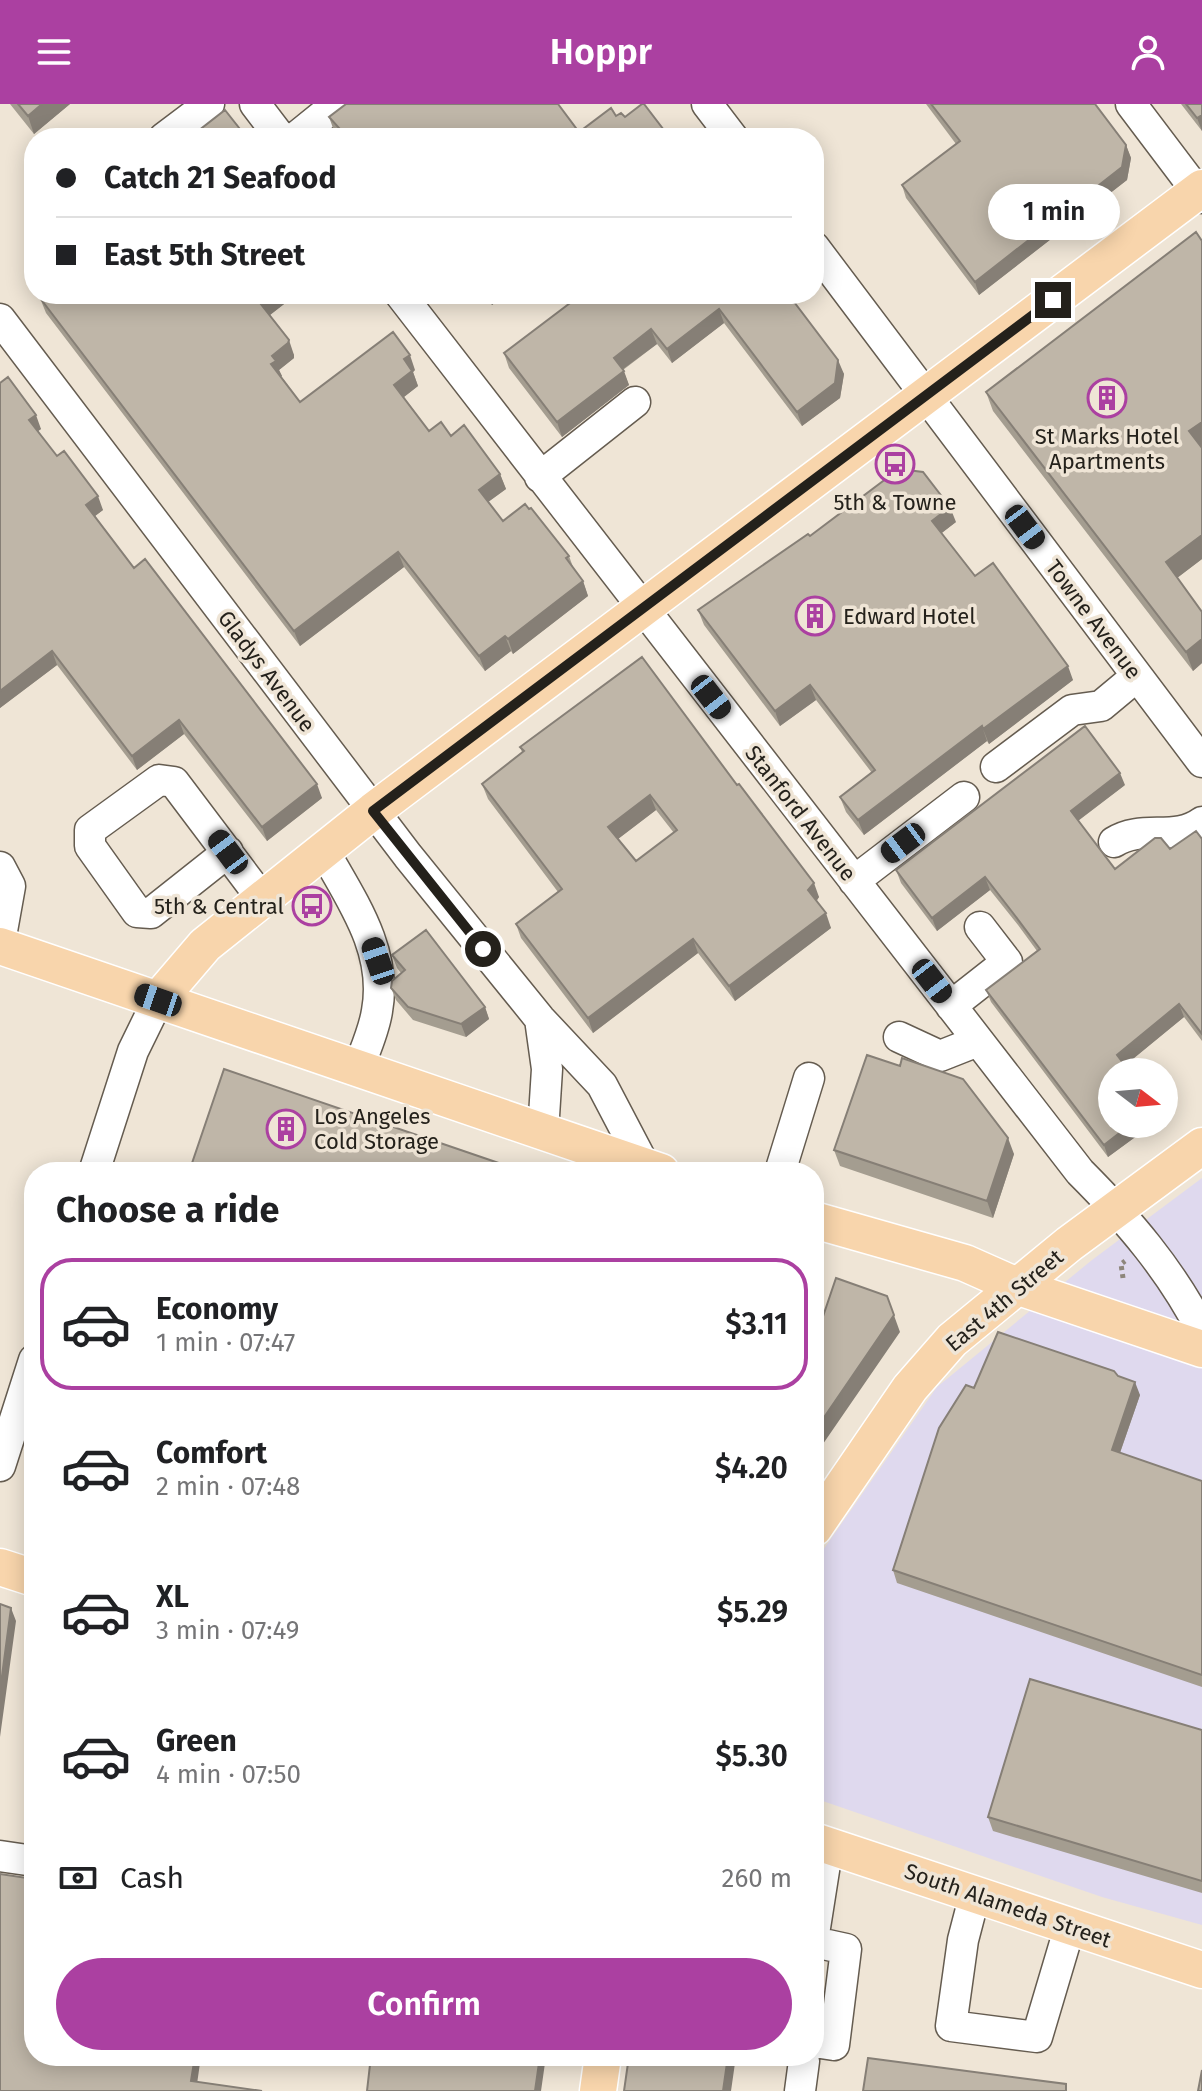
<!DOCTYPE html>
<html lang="en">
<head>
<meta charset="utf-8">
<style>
	body { margin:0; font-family:"Fira Sans",sans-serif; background:#f2f2f2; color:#202124; height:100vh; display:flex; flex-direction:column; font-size:30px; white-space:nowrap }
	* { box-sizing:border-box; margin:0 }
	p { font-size:26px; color:#757577 }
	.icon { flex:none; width:44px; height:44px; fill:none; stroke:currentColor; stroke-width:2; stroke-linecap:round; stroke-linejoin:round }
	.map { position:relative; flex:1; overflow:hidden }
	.side { position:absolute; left:24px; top:1058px; width:800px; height:904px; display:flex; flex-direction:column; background:#fff; border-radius:32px; box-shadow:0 4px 20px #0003 }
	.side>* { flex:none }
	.guide { position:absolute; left:24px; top:24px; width:800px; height:176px; border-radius:32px; box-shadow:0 4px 20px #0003; display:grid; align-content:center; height:176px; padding:0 32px; background:#fff }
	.needle { width:52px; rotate:106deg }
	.tools { position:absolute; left:1098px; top:954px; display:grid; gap:16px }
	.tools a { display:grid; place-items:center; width:80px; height:80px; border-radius:50%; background:#fff; box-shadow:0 4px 20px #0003; font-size:40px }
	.end { position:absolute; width:36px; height:36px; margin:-18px; border:10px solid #24211b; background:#fff; box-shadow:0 0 0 4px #fff }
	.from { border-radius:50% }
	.bubble { position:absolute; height:56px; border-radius:28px; background:#fff; box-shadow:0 4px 20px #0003; font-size:26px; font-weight:600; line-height:56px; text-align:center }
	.car { position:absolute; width:24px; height:48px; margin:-24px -12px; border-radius:10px; box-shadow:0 0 6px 2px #0007; background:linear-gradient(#222 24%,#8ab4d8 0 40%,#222 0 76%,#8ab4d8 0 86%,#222 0) }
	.guide b { display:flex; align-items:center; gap:28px; height:76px; font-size:30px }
	.guide b+b { border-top:2px solid #e0e0e0 }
	.guide i { width:20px; height:20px; background:#202124 }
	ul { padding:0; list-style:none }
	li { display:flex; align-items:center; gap:24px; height:132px; margin:0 16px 12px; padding:0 16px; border:4px solid transparent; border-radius:32px }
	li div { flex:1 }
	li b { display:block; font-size:30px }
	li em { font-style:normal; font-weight:600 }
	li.selected { border-color:#ab40a1 }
	li>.icon { width:72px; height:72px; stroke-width:1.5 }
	h2 { padding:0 32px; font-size:36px; line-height:96px }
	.pay { display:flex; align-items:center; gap:20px; height:88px; padding:0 32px; font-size:30px }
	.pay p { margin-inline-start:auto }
	.cta { display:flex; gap:16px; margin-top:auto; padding:16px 32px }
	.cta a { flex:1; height:92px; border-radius:48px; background:#ab40a1; color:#fff; font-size:32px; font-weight:600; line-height:92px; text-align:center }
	header { display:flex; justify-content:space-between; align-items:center; height:104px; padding:0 32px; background:#ab40a1; color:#fff; font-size:36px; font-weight:600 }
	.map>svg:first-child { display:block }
	.commercial { fill:#dfd9ee }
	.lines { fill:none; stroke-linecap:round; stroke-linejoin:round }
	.minor-casing { stroke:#655c50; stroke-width:33 }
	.major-casing { stroke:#fff; stroke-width:39 }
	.path { stroke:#8d867b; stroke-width:5; stroke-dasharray:4 4; stroke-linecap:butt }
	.minor { stroke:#fff; stroke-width:30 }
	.major { stroke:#f8d5ac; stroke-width:36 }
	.wall { fill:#a49d90; fill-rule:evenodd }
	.shaded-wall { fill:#867f76 }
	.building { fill:#bfb6a8; stroke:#867f76; stroke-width:2; fill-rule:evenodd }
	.route { stroke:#24211b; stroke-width:10 }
	.labels { text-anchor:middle; stroke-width:7; stroke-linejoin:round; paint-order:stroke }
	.poi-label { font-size:22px; fill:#24211b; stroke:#efe5d6 }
	.street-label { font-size:22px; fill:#24211b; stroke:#efe5d6 }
</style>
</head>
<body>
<header><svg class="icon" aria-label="menu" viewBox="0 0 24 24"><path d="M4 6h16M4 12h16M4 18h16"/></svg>Hoppr<svg class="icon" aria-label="person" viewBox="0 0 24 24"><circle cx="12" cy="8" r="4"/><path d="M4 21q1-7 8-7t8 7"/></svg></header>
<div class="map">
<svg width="1202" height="1987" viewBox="0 0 1202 1987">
	<rect width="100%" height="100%" fill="#efe5d6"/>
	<!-- commercial -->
	<path class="commercial" d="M1202,1074V1821L1102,1793L814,1694V1459L937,1283L1092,1156Z"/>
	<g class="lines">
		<defs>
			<path id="minor" d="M255,0L281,34
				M707,0L733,34
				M1131,0L1202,94
				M164,34L209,0
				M295,34L337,0
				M814,143L1202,658
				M400,190L1080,1068C1128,1116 1171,1166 1202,1227
				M0,215L408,752L540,915L602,981L645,1063
				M540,373L635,298
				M996,663L1072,606L1101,602L1137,572
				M1114,738C1142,720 1175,738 1202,718
				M324,747C352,797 388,847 377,907C374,927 365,946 358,965
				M228,748L151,809L137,808L90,742V726L159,676L174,678L263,796
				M0,763L10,782L0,838
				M854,777L964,693
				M951,902L1007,858L980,823
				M540,915L547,965L543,1028
				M899,933L940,952L978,937
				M94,1068L133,947L158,896
				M780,1068L809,974
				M0,1362L34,1256
				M0,1752L34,1757
				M975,1790L963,1836L951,1922L1037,1933L1070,1822
				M814,1830L828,1741
				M814,1838L846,1845L834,1941L814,1938
				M800,1987L804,1957"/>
			<path id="major" d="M0,842L661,1068
				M158,896L205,841L373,707L1202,84
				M814,1116L965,1159L1019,1183L1202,1245
				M814,1424L910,1284L952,1236L1069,1140L1202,1042
				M0,1463L34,1474
				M814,1737L1202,1866
				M598,1987L603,1952"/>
		</defs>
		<!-- minor casing -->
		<use href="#minor" class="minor-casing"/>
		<!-- major casing -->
		<use href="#major" class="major-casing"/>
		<!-- path -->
		<path class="path" d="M1123,1174L1121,1160L1125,1157"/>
		<!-- minor -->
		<use href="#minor" class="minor"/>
		<!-- major -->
		<use href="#major" class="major"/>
	</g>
	<!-- wall -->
	<path class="wall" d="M10,0H70L34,30Z
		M926,0H1095L1126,41L1131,54L1127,76L979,191L906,94L902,81L956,40Z
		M1181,0H1202V27Z
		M616,12L625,13L670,34H340L334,27L329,13L579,28Z
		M1202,137V455L1177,474L1202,508V559L1193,567L993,307L986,288Z
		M214,190H297L270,211L294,251V254L279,266L282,272H281L300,298L415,266L413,268L418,282L404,293L429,327L451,332L500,370L506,385L488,398L503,417L569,452L573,463L583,477L588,492L513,550L511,547L485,567L404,463L300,542L46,209L40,194L206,196Z
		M483,190H506L492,201Z
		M788,190L844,270L840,294L802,322L724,219L672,259L657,240L623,266L629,281L562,333L509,264L504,249Z
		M0,279L41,325L38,327L57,352L103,406L95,412L134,464L322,694L267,737L184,630L137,666L57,561L0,604Z
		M956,418L941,429L975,472L1073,576L989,640L987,637L864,731L846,708L840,693L872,669L816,596L780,622L704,521L698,506L810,432Z
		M642,553L819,793L816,797L831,824L735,897L698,849L593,929L521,834L516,820L558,788L488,695L482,680L522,648L520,643ZM656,706L674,729L636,757L618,735Z
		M1125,681L1078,717L1115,765L1202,735V937L1184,913L1125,961L1112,1020H1153L1108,1053L991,898L986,886L1037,847L1018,821L990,786L937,827L901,779L896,766Z
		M392,851L485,903L489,915L466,933L413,916L396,896L391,884L401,869L397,864Z
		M900,962L1014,1050L993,1114L840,1062L834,1046Z
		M1118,1272L1140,1291L1120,1349L1202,1377V1583L897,1479L893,1466L974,1284Z
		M1202,1626V1789L993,1727L988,1713Z"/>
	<!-- shaded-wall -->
	<path class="shaded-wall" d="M42,0H70L34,30L28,12Z
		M1202,11V27L1197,14Z
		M1126,41L1131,54L1127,76L979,191L975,178Z
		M272,190H297L266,214L260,199Z
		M488,190H506L492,201Z
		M719,205L724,219L672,259L667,245Z
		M651,225L657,240L619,268L614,254Z
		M289,236L294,251V254L279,266L282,272L277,275L271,260L272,252Z
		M410,251L415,266L413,268L418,282L400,296L394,281L404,255Z
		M838,256L844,270L840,294L802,322L797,308Z
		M624,267L629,281L562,333L557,318Z
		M36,311L41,325L34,330L29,316Z
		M1202,318V342L1196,347L1189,327Z
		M500,370L506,385L484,401L479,386Z
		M98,392L103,406L91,415L86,401Z
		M950,403L956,418L938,432L932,417Z
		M1202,431V455L1173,477L1166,458Z
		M398,448L404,463L300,542L294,527Z
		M583,477L588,492L513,550L508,535Z
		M505,532L511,547L485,567L479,552Z
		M1202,535V559L1193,567L1186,548Z
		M52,547L57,561L0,604V587Z
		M1068,562L1073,576L989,640L983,625Z
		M810,581L816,596L780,622L775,607Z
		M179,616L184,630L137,666L132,652Z
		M982,622L987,637L864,731L858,716Z
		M1120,669L1125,681L1075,719L1071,707Z
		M317,680L322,694L267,737L262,723Z
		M650,691L656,706L614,738L608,723Z
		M985,773L990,786L937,827L932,814Z
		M814,779L819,793L814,801L808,786Z
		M826,809L831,824L735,897L729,882Z
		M693,835L698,849L593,929L588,914Z
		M1179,900L1184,913L1122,964L1117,951Z
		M485,903L489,915L466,933L461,920Z
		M1131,1020H1153L1108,1053L1104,1041Z
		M1008,1034L1014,1050L993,1114L987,1097Z
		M887,1192L900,1228L814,1353V1328Z
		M1135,1278L1140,1291L1116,1360L1112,1346Z
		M11,1504L16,1517L0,1633V1587Z
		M195,1952H201L196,1987L191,1977Z
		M540,1952H546L541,1987H535Z
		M728,1952H736L731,1987H723Z"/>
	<!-- building -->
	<path class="building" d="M18,0H42L28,12Z
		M346,0H558L579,28L611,4L616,12L621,9L625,13L642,0H644L670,34H348L329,13Z
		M931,0H1095L1126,41L1122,63L975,178L902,81L960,37Z
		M1186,0H1202V11L1197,14Z
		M225,6L247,34H189Z
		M1196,128L1202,137V318L1189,327L1202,344V431L1166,458L1202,508V535L1186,548L986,288Z
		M45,190H201L206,196L214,190H272L260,199L289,236L288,239L272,252L276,257L271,260L300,298L393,228L410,251L404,255L412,267L394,281L429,327L441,318L451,332L464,321L500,370L479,386L503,417L525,400L529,405L531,404L569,452L566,454L583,477L508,535L505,532L479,552L398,448L294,527L40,194Z
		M582,190H788L838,256L835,279L797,308L719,205L667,245L651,225L614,254L624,267L557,318L504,249Z
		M8,273L36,311L29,316L57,352L64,347L98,392L86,401L134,464L145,455L317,680L262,723L179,616L132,652L52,547L0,587V279Z
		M899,365L923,368L950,403L932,417L975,472L993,459L1068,562L983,625L982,622L858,716L840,693L875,666L810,581L775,607L698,506L808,430L810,432Z
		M642,553L737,681L739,680L814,779L808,786L826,809L729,882L693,835L588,914L516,820L562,785L482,680L524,647L520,643ZM650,691L677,726L636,757L608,723Z
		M1085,622L1120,669L1071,707L1115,765L1155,734H1161L1170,745L1196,727L1202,735V930L1179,900L1117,951L1130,968H1112V1020H1131L1104,1041L986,886L1040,845L1013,809L985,773L932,814L896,766Z
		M426,826L485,903L461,920L408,903L391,884L392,877L405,866L392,851Z
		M867,951L900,962L902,954L963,975L1008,1034L987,1097L834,1046Z
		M224,965L525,1068H189Z
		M836,1174L887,1192L894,1211L814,1328V1239Z
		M998,1228L1114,1267L1118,1272L1135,1278L1112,1346L1202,1377V1571L893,1466L939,1324L966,1281L974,1284Z
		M0,1500L11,1504L0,1587Z
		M1030,1575L1202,1626V1777L988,1713Z
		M0,1770L34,1775V1952H195L191,1977L262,1987H0Z
		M371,1952H540L535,1987H367Z
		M629,1952H728L723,1987H624Z
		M868,1954L1066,1980V1987H863Z
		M1202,1966V1987H1198Z"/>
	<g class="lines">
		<!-- route -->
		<path class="route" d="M483,845L373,707L1053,196"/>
	</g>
	<!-- icons -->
	<defs>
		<symbol id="building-ring" viewBox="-11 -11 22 22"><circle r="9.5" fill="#efe5d6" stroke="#ab40a1" stroke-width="1.5"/><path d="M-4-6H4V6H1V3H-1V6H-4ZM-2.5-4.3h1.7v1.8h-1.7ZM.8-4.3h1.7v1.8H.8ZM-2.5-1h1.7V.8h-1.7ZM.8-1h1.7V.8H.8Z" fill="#ab40a1"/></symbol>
		<symbol id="bus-ring" viewBox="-11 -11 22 22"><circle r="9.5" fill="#efe5d6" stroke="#ab40a1" stroke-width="1.5"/><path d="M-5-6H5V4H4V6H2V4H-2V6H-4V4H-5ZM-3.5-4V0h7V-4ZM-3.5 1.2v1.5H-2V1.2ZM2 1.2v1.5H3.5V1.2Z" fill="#ab40a1"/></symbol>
	</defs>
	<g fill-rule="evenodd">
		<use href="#building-ring" x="1085" y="272" width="44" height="44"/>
		<use href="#bus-ring" x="873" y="338" width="44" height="44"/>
		<use href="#building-ring" x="793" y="490" width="44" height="44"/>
		<use href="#bus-ring" x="290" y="780" width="44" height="44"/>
		<use href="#building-ring" x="264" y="1003" width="44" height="44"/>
	</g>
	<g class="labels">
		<!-- poi labels -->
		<g class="poi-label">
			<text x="1107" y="340">St Marks Hotel<tspan x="1107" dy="25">Apartments</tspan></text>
			<text x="895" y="406">5th &amp; Towne</text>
			<text x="843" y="520" text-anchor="start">Edward Hotel</text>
			<text x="284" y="810" text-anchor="end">5th &amp; Central</text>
			<text x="314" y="1020" text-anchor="start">Los Angeles<tspan x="314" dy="25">Cold Storage</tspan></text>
		</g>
		<!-- street labels -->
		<g class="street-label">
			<text transform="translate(1094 515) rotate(53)" y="8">Towne Avenue</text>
			<text transform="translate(267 567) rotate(53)" y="8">Gladys Avenue</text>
			<text transform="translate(801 709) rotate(52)" y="8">Stanford Avenue</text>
			<text transform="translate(1004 1196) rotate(-40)" y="8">East 4th Street</text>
			<text transform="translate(1008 1801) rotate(19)" y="8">South Alameda Street</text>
		</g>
	</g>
</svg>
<div class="tools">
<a><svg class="needle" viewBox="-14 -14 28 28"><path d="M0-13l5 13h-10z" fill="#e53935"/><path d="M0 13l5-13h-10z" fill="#757577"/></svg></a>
</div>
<i class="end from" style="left:483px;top:845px"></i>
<i class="end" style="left:1053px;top:196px"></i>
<div class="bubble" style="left:988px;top:80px;width:132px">1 min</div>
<i class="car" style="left:1025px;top:423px;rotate:143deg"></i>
<i class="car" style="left:711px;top:593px;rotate:142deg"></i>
<i class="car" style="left:903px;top:739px;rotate:233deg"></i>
<i class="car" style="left:228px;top:748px;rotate:323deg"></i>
<i class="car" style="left:378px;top:857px;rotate:341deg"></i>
<i class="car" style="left:932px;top:877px;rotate:142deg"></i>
<i class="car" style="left:158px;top:896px;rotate:289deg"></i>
<div class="guide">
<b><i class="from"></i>Catch 21 Seafood</b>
<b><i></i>East 5th Street</b>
</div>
<section class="side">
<h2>Choose a ride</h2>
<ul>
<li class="selected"><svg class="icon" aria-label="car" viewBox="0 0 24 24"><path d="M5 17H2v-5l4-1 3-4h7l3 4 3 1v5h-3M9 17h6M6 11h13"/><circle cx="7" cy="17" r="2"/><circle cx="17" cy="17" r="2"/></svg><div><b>Economy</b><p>1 min · 07:47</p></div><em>$3.11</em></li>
<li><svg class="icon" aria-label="car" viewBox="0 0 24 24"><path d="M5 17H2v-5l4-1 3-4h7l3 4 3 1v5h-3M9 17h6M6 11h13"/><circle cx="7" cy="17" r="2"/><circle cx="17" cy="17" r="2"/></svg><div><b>Comfort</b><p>2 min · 07:48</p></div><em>$4.20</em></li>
<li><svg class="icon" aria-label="car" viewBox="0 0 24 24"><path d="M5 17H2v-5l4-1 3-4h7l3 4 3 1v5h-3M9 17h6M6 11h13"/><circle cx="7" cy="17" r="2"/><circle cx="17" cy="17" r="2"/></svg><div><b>XL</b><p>3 min · 07:49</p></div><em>$5.29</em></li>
<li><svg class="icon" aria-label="car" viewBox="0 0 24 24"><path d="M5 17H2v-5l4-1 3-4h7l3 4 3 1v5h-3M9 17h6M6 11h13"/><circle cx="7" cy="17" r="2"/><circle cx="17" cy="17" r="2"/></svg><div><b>Green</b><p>4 min · 07:50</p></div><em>$5.30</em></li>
</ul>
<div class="pay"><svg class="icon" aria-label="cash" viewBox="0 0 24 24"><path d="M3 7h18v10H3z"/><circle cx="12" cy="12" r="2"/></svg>Cash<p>260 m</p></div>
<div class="cta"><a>Confirm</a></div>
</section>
</div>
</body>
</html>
